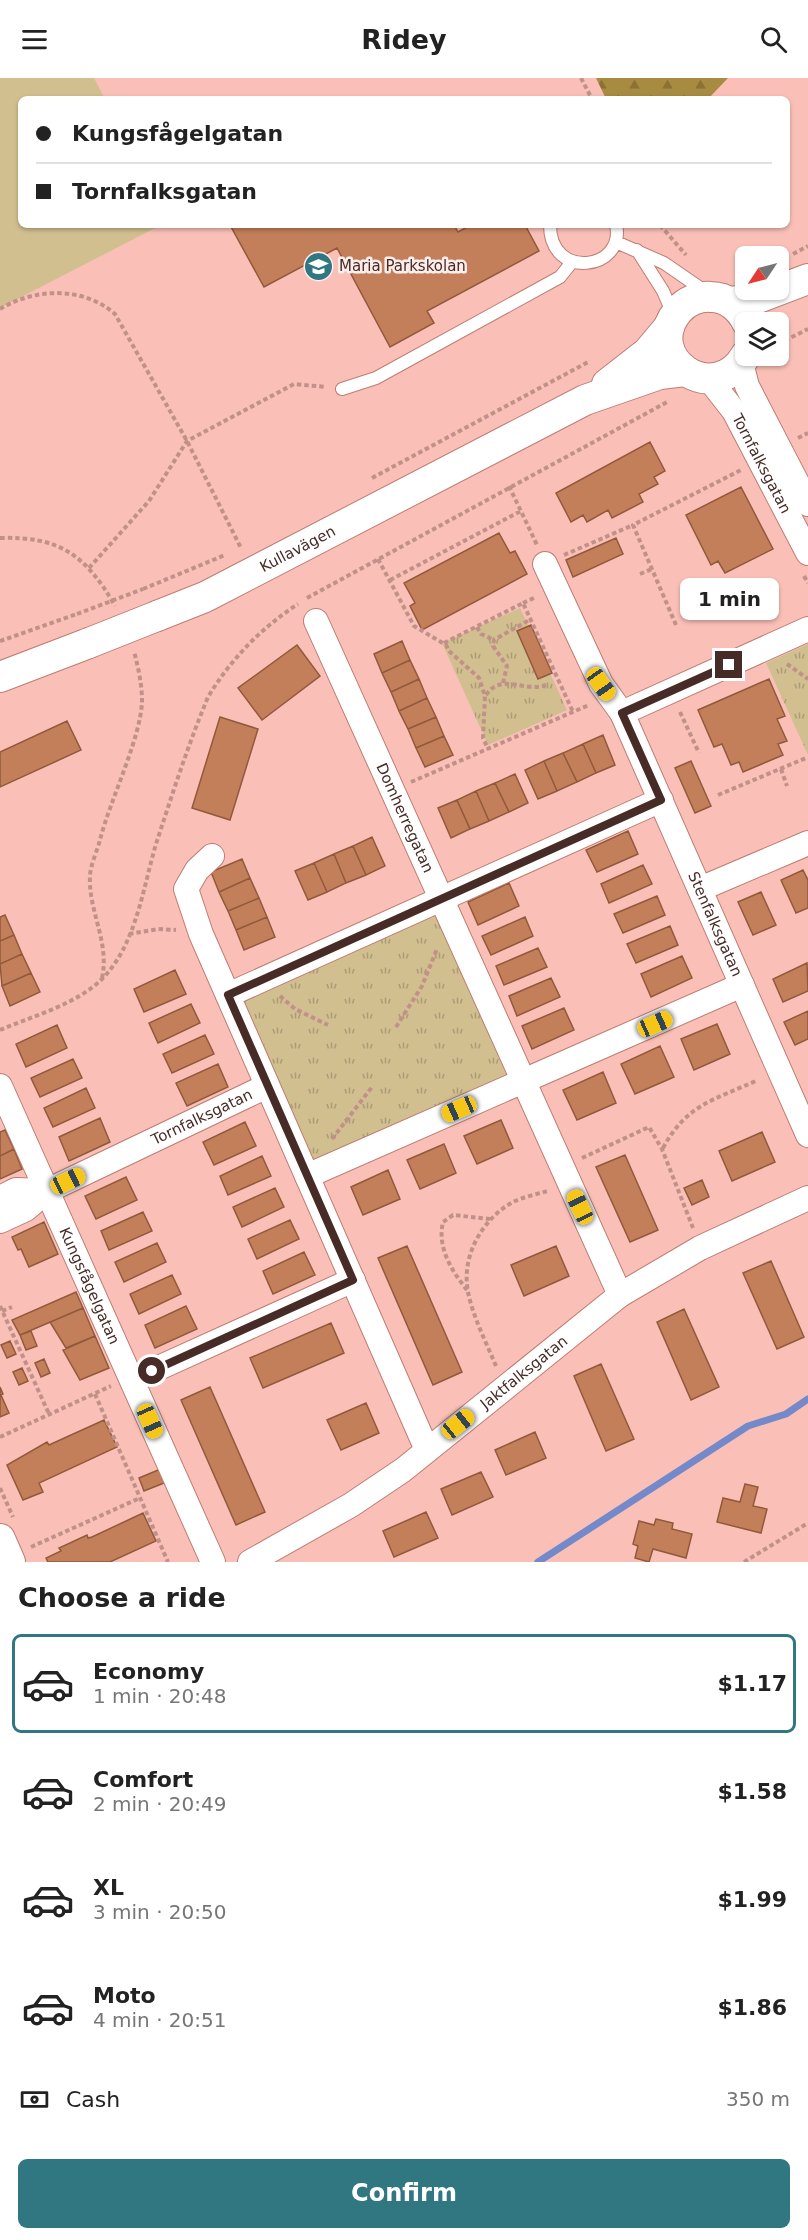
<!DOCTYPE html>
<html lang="en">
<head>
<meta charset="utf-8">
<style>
	body { margin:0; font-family:"DejaVu Sans",sans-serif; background:#f2f2f2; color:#222; height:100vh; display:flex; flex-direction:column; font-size:22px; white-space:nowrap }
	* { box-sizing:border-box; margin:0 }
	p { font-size:20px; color:#767676 }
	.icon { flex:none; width:33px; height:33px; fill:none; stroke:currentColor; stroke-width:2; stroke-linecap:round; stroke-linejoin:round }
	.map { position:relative; height:1484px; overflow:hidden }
	.drawer { display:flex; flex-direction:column; background:#fff; flex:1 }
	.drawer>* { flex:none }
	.hud { position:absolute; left:18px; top:18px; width:772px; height:132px; border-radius:9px; box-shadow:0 2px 4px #0004; display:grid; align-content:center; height:132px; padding:0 18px; background:#fff }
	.needle { width:39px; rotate:235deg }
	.tools { position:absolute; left:735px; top:168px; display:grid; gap:12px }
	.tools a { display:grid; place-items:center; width:54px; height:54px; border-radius:9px; background:#fff; box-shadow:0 2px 4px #0004; font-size:30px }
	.end { position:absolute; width:27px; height:27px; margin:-14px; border:8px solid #472b27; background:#fff; box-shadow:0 0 0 3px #fff }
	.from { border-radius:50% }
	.bubble { position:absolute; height:42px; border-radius:9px; background:#fff; box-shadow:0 2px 4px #0004; font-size:20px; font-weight:700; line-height:42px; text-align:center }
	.car { position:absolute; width:18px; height:36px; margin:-18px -9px; border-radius:8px; box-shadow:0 0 4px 2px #0007; background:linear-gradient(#f5c518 24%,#345 0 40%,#f5c518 0 76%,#345 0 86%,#f5c518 0) }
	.hud b { display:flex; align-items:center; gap:21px; height:57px; font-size:22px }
	.hud b+b { border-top:2px solid #e0e0e0 }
	.hud i { width:15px; height:15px; background:#222 }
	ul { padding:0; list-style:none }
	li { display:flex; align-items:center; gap:18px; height:99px; margin:0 12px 9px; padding:0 6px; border:3px solid transparent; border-radius:9px }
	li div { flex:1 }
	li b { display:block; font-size:22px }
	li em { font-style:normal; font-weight:700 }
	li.active { border-color:#307782 }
	li>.icon { width:54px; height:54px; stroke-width:1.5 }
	h2 { padding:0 18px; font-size:27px; line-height:72px }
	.pay { display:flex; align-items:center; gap:15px; height:66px; padding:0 18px; font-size:22px }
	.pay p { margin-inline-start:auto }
	.cta { display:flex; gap:12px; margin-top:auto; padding:12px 18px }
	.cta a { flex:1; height:69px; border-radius:9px; background:#307782; color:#fff; font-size:24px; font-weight:700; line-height:69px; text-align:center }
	header { display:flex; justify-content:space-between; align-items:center; height:78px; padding:0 18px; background:#fff; font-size:27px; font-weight:700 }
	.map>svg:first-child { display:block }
	.grass { fill:url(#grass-tufts) }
	.forest { fill:url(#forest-firs) }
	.garden { fill:#d2bf90 }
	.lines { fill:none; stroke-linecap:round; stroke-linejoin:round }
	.stream { stroke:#7389c9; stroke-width:7 }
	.building { fill:#c37f5a; stroke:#91593c; stroke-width:1.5 }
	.service-casing { stroke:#be7c72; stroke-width:14 }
	.minor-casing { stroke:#be7c72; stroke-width:26 }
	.tertiary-casing { stroke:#be7c72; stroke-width:32 }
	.path { stroke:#c19189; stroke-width:4; stroke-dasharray:4.5 3; stroke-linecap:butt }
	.service { stroke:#fff; stroke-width:12 }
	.minor { stroke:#fff; stroke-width:24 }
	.tertiary { stroke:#fff; stroke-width:30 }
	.tertiary-bridge-casing { stroke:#be7c72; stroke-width:32; stroke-linecap:butt }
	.path-bridge { stroke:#c19189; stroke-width:4; stroke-dasharray:4.5 3; stroke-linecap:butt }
	.tertiary-bridge { stroke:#fff; stroke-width:30 }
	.route { stroke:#472b27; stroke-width:8 }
	.labels { text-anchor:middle; stroke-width:5; stroke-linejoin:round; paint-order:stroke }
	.poi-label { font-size:15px; fill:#472b27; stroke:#fdedeb; text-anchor:start }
	.street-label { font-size:15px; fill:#472b27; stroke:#fdedeb }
</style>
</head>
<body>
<header><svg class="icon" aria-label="menu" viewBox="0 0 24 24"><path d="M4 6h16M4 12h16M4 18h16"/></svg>Ridey<svg class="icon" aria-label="search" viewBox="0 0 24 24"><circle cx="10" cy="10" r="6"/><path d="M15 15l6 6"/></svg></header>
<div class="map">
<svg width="808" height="1484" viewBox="0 0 808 1484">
	<defs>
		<pattern id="grass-tufts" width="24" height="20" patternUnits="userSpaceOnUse" patternTransform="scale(1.5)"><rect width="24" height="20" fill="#d2bf90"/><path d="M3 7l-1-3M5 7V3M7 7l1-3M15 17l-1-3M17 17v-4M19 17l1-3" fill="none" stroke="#ac9b76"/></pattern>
		<pattern id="forest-firs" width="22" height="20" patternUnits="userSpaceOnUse" patternTransform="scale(1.5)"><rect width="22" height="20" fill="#a78b40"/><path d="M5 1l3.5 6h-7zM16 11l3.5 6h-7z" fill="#8a7236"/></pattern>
	</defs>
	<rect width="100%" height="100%" fill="#fac0b7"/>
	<!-- grass -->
	<path class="grass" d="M520,530L567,632L488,667L442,565Z
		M808,566V677L766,585Z
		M437,837L508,1001L312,1084L242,920Z"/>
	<!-- forest -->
	<path class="forest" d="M596,0H728L708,21H606Z"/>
	<!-- garden -->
	<path class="garden" d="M0,0H94L105,21H21V147H161L0,230Z"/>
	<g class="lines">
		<!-- stream -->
		<path class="stream" d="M538,1484L748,1348L786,1336L808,1321"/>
	</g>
	<!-- building -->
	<path class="building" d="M230,147H454L458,154L471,147H525L539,173L427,233L434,245L390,269L337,170L264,209Z
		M650,364L665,393L654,399L658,406L639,416L643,424L612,440L608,432L587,444L583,437L571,444L556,415Z
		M741,409L773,471L725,495L718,483L711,487L686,437Z
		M499,455L510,475L515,473L527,496L422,552L410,528L415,525L404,505Z
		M616,460L623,476L573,499L566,482Z
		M531,547L552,595L538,601L517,553Z
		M402,563L410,582L382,595L374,576Z
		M297,567L320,598L262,642L238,610Z
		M410,582L419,601L391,614L382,595Z
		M419,601L427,620L399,633L391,614Z
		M769,601L785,638L777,641L787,663L778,666L783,677L743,694L739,684L731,687L722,666L714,669L698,632Z
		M427,620L436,639L408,651L399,633Z
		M220,639L258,651L230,742L192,730Z
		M436,639L444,658L416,670L408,651Z
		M67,643L81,672L0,709V674Z
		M603,657L615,687L596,695L583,666Z
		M444,658L453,677L425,689L416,670Z
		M583,666L596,695L577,704L563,675Z
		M563,675L577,704L557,713L544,683Z
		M544,683L557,713L538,721L525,692Z
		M691,683L711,728L695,735L675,690Z
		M515,696L528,725L509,734L495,705Z
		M495,705L509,734L489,743L476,713Z
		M476,713L489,743L470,751L457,722Z
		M457,722L470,751L451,760L438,730Z
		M628,753L638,776L597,794L586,772Z
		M372,759L385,788L366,797L353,768Z
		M353,768L366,797L346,805L334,776Z
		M334,776L346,805L327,814L314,785Z
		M242,781L250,800L219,814L211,794Z
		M314,785L327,814L308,822L295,793Z
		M643,787L652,806L609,825L601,806Z
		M803,792L808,802V830L796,835L781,802Z
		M250,800L259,820L228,833L219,814Z
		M509,805L519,828L478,847L468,824Z
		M761,814L776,847L753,857L738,824Z
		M657,818L665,837L623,855L614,836Z
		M259,820L267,839L236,852L228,833Z
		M5,837L14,857L0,863V839Z
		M267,839L275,859L244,872L236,852Z
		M525,839L533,858L491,877L482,858Z
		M670,848L678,867L636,885L627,866Z
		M14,857L22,876L0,886V863Z
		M538,870L547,889L504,907L496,888Z
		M22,876L31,895L2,908L0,886Z
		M682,878L692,900L651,919L641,896Z
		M807,885L808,913L783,924L773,901Z
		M175,892L186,916L144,934L134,911Z
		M31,895L40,914L10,928L2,908Z
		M551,900L560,919L517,938L509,918Z
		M191,926L200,945L158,965L149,945Z
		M564,930L574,952L532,971L522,948Z
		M808,933V961L795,967L784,944Z
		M717,946L730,976L694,992L681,961Z
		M57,947L67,970L26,989L16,966Z
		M205,957L214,976L172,995L163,976Z
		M660,968L674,999L635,1016L621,986Z
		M73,981L82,1000L40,1019L31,1000Z
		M218,986L228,1009L187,1028L176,1005Z
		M603,994L616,1025L577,1042L563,1012Z
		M86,1010L95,1030L53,1049L44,1030Z
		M100,1040L110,1064L69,1083L59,1059Z
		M501,1042L513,1070L477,1086L464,1058Z
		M245,1044L256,1068L214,1087L203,1064Z
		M5,1052L14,1071L0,1078V1054Z
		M762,1054L775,1084L732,1103L719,1073Z
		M444,1066L456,1095L420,1111L407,1082Z
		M14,1071L22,1091L0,1101V1078Z
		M625,1077L658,1152L630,1164L596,1089Z
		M262,1078L271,1098L228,1117L220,1098Z
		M388,1092L400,1121L363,1137L351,1109Z
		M126,1099L137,1122L96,1141L85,1118Z
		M702,1102L709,1119L692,1127L684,1110Z
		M275,1110L284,1129L242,1149L233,1129Z
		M143,1134L152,1153L109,1172L101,1153Z
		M290,1142L299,1161L257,1181L248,1161Z
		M44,1144L58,1176L29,1189L21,1171L18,1172L12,1159Z
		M157,1165L166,1184L124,1204L115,1184Z
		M407,1168L462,1294L433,1307L378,1180Z
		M556,1168L569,1198L524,1218L511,1187Z
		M304,1174L315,1197L273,1216L263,1193Z
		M771,1183L804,1259L777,1271L743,1195Z
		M172,1197L181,1216L139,1236L130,1216Z
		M76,1214L83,1230L20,1257L12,1242Z
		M186,1228L197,1251L155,1270L145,1247Z
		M83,1230L95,1258L66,1270L50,1244Z
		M684,1231L719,1309L691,1322L657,1244Z
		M331,1245L344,1275L263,1310L250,1280Z
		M31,1253L37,1268L26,1272L20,1257Z
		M95,1258L109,1290L80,1302L63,1272Z
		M10,1263L16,1276L7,1280L1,1267Z
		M44,1281L50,1295L41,1299L35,1285Z
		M601,1286L634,1361L606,1373L574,1298Z
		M22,1290L28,1303L19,1307L13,1294Z
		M0,1309L3,1316L1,1317L9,1335L0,1339Z
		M210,1309L265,1434L236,1447L181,1322Z
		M366,1325L379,1355L341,1372L327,1342Z
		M104,1342L117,1369L39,1405L43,1414L23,1422L7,1387L47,1364L49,1367Z
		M535,1354L546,1380L506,1397L495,1372Z
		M163,1390L169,1403L144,1413L139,1400Z
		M481,1394L493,1419L452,1437L441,1411Z
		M745,1406L758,1409L753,1428L767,1431L761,1455L717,1444L723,1420L740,1424Z
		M426,1434L438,1460L394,1479L383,1453Z
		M143,1435L156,1463L110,1484H48L46,1480L61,1473L59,1470L87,1457L88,1460L92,1459Z
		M656,1441L673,1445L672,1451L692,1456L686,1480L653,1471L649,1484L635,1480L638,1468L633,1466L639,1443L654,1447Z"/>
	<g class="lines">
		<defs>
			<path id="service" d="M550,147C550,203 626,192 616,147
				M616,164L664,185L706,214
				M637,172L663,213L673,236
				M342,311L376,300L560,199L572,184"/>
			<g id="minor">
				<path d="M741,285L747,308L808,426"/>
				<path id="s1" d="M709,301L734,333L808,475"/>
				<path id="s2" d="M545,486L601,606L622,635L808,1057"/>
				<path id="s3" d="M316,543L620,1217"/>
				<path d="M622,635L808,551"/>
				<path d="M212,778L197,792L186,811L201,856L427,1372"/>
				<path d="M700,811L808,765"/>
				<path d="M228,917L661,722"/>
				<path id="s4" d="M0,1008L213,1484"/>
				<path d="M307,1098L742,907"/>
				<path d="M0,1120L16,1112L47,1113"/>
				<path id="s5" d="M0,1143L26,1131L47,1113L267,1008"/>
				<path d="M132,1302L353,1202"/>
				<path id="s6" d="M250,1484L351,1427L403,1392L620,1217L700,1170L808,1120"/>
			</g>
			<g id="tertiary">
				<path d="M730,224L758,220L808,201"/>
				<path d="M746,277C714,332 640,279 678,233C686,223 699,218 711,219C727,219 740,230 747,244"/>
				<path d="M607,306L648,274L669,249"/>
				<path id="s7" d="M157,538L205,519L585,322L660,296L685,293"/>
				<path d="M0,599L89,565"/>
				<path d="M0,1461L10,1484"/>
			</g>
		</defs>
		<!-- service casing -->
		<use href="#service" class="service-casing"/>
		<!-- minor casing -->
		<use href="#minor" class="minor-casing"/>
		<!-- tertiary casing -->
		<use href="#tertiary" class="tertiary-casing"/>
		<!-- path -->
		<path class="path" d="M581,0L592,21
			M660,147L686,177
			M793,176L808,168
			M0,231C35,210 83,208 115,236L187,363L241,470
			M778,266L808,251
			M798,360L808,355
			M372,400L590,283
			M509,408L537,467
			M0,460C59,458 86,477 115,528
			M564,477L633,447
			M378,481L414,548L446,567L449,573L479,600L485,618L483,660L488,671
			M89,490L149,423L187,363L294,306L326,309
			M640,496L652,491
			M804,498L808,505
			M390,502L521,433
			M143,511L225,477
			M307,520L669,323
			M523,525L536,519
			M676,547L633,447L741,392
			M477,549L481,556L494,562
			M0,563L77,536
			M444,565L523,525L573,634
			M787,586L808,601
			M503,605L507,588L493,568L494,562L531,541
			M486,617C502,594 524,615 546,607
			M680,634L699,675
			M781,691L787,708
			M411,704L589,627
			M718,717L806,680
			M129,856L158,851L176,852
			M102,900C110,864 88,833 90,797C91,786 97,773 100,762C110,722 141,660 142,623C142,606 138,589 134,573
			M280,918L295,931L328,947
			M396,949L422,908L437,871
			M0,952C33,938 77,926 102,901C136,867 143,810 156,766C172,717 188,667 208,619C231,581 261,550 298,526
			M332,1061L372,1009
			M663,1070C687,1026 714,1022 758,1002
			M582,1080L649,1049L662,1071L693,1150
			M467,1212C451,1192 437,1169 443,1144L453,1137L490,1141
			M0,1228L49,1336
			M2,1233L12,1229
			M496,1288C486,1264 473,1239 468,1214C461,1178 482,1141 513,1124C523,1119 537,1116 548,1113
			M95,1316L168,1484
			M0,1359L111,1308
			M0,1410L13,1439
			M31,1469L140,1420
			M744,1484L808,1445"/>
		<!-- service -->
		<use href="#service" class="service"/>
		<!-- minor -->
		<use href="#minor" class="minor"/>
		<!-- tertiary -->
		<use href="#tertiary" class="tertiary"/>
		<defs>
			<path id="tertiary-bridge" d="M89,565L157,538"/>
		</defs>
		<!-- tertiary-bridge casing -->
		<use href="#tertiary-bridge" class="tertiary-bridge-casing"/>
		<!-- path-bridge -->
		<path class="path-bridge" d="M77,536L143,511"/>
		<!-- tertiary-bridge -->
		<use href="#tertiary-bridge" class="tertiary-bridge"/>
	</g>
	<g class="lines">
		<!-- route -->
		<path class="route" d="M152,1293L353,1202L228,917L661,722L622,635L729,587"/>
	</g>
	<!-- icons -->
	<defs>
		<symbol id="school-disc" viewBox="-11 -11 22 22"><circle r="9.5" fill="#307782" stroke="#fdedeb"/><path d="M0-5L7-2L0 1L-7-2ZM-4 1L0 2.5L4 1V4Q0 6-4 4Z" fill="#fff"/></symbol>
	</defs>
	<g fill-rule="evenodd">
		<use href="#school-disc" x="302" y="172" width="33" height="33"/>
	</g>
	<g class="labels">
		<!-- poi labels -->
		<g class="poi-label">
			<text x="339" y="193">Maria Parkskolan</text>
		</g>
		<!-- street labels -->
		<g class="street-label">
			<text dy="5" stroke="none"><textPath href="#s1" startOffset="100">Tornfalksgatan</textPath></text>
			<text dy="5" stroke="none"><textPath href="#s7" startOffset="156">Kullavägen</textPath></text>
			<text dy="5" stroke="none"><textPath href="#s3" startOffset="216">Domherregatan</textPath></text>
			<text dy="5" stroke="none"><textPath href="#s2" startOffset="399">Stenfalksgatan</textPath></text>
			<text dy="5" stroke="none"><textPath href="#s5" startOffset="228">Tornfalksgatan</textPath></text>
			<text dy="5" stroke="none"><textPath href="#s4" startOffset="219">Kungsfågelgatan</textPath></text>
			<text dy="5" stroke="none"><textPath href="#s6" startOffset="334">Jaktfalksgatan</textPath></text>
		</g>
	</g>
</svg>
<div class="tools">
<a><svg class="needle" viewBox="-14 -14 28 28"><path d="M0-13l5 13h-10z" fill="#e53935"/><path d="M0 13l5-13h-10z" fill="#767676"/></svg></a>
<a><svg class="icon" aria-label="layers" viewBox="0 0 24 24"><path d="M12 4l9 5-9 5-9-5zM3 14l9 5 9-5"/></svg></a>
</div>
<i class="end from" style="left:152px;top:1293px"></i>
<i class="end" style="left:729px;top:587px"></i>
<div class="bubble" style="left:680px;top:500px;width:99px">1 min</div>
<i class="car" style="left:601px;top:606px;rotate:145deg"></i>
<i class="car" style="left:655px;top:946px;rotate:66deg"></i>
<i class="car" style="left:459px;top:1031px;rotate:246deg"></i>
<i class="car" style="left:68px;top:1103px;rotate:65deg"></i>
<i class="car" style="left:580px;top:1129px;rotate:335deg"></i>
<i class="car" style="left:150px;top:1343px;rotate:156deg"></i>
<i class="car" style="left:458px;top:1346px;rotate:51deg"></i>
<div class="hud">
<b><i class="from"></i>Kungsfågelgatan</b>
<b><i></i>Tornfalksgatan</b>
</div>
</div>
<section class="drawer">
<h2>Choose a ride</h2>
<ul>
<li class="active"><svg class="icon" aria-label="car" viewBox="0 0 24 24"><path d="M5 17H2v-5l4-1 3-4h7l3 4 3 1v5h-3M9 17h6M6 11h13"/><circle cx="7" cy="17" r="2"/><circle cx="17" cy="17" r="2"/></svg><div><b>Economy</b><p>1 min · 20:48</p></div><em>$1.17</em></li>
<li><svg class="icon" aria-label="car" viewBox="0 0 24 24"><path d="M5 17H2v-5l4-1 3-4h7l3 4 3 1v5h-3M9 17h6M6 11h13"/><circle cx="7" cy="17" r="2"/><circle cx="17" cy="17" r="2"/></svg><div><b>Comfort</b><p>2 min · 20:49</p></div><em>$1.58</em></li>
<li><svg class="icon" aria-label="car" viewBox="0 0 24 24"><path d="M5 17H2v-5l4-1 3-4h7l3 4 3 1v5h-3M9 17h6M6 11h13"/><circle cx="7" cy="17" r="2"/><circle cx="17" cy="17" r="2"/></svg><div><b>XL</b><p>3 min · 20:50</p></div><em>$1.99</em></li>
<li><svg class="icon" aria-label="car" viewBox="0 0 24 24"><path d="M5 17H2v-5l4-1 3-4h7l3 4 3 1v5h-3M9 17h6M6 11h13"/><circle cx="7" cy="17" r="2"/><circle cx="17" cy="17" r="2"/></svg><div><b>Moto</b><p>4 min · 20:51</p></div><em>$1.86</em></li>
</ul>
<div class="pay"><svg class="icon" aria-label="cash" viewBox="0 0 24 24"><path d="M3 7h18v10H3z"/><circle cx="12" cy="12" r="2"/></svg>Cash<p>350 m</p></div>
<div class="cta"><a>Confirm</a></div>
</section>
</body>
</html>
